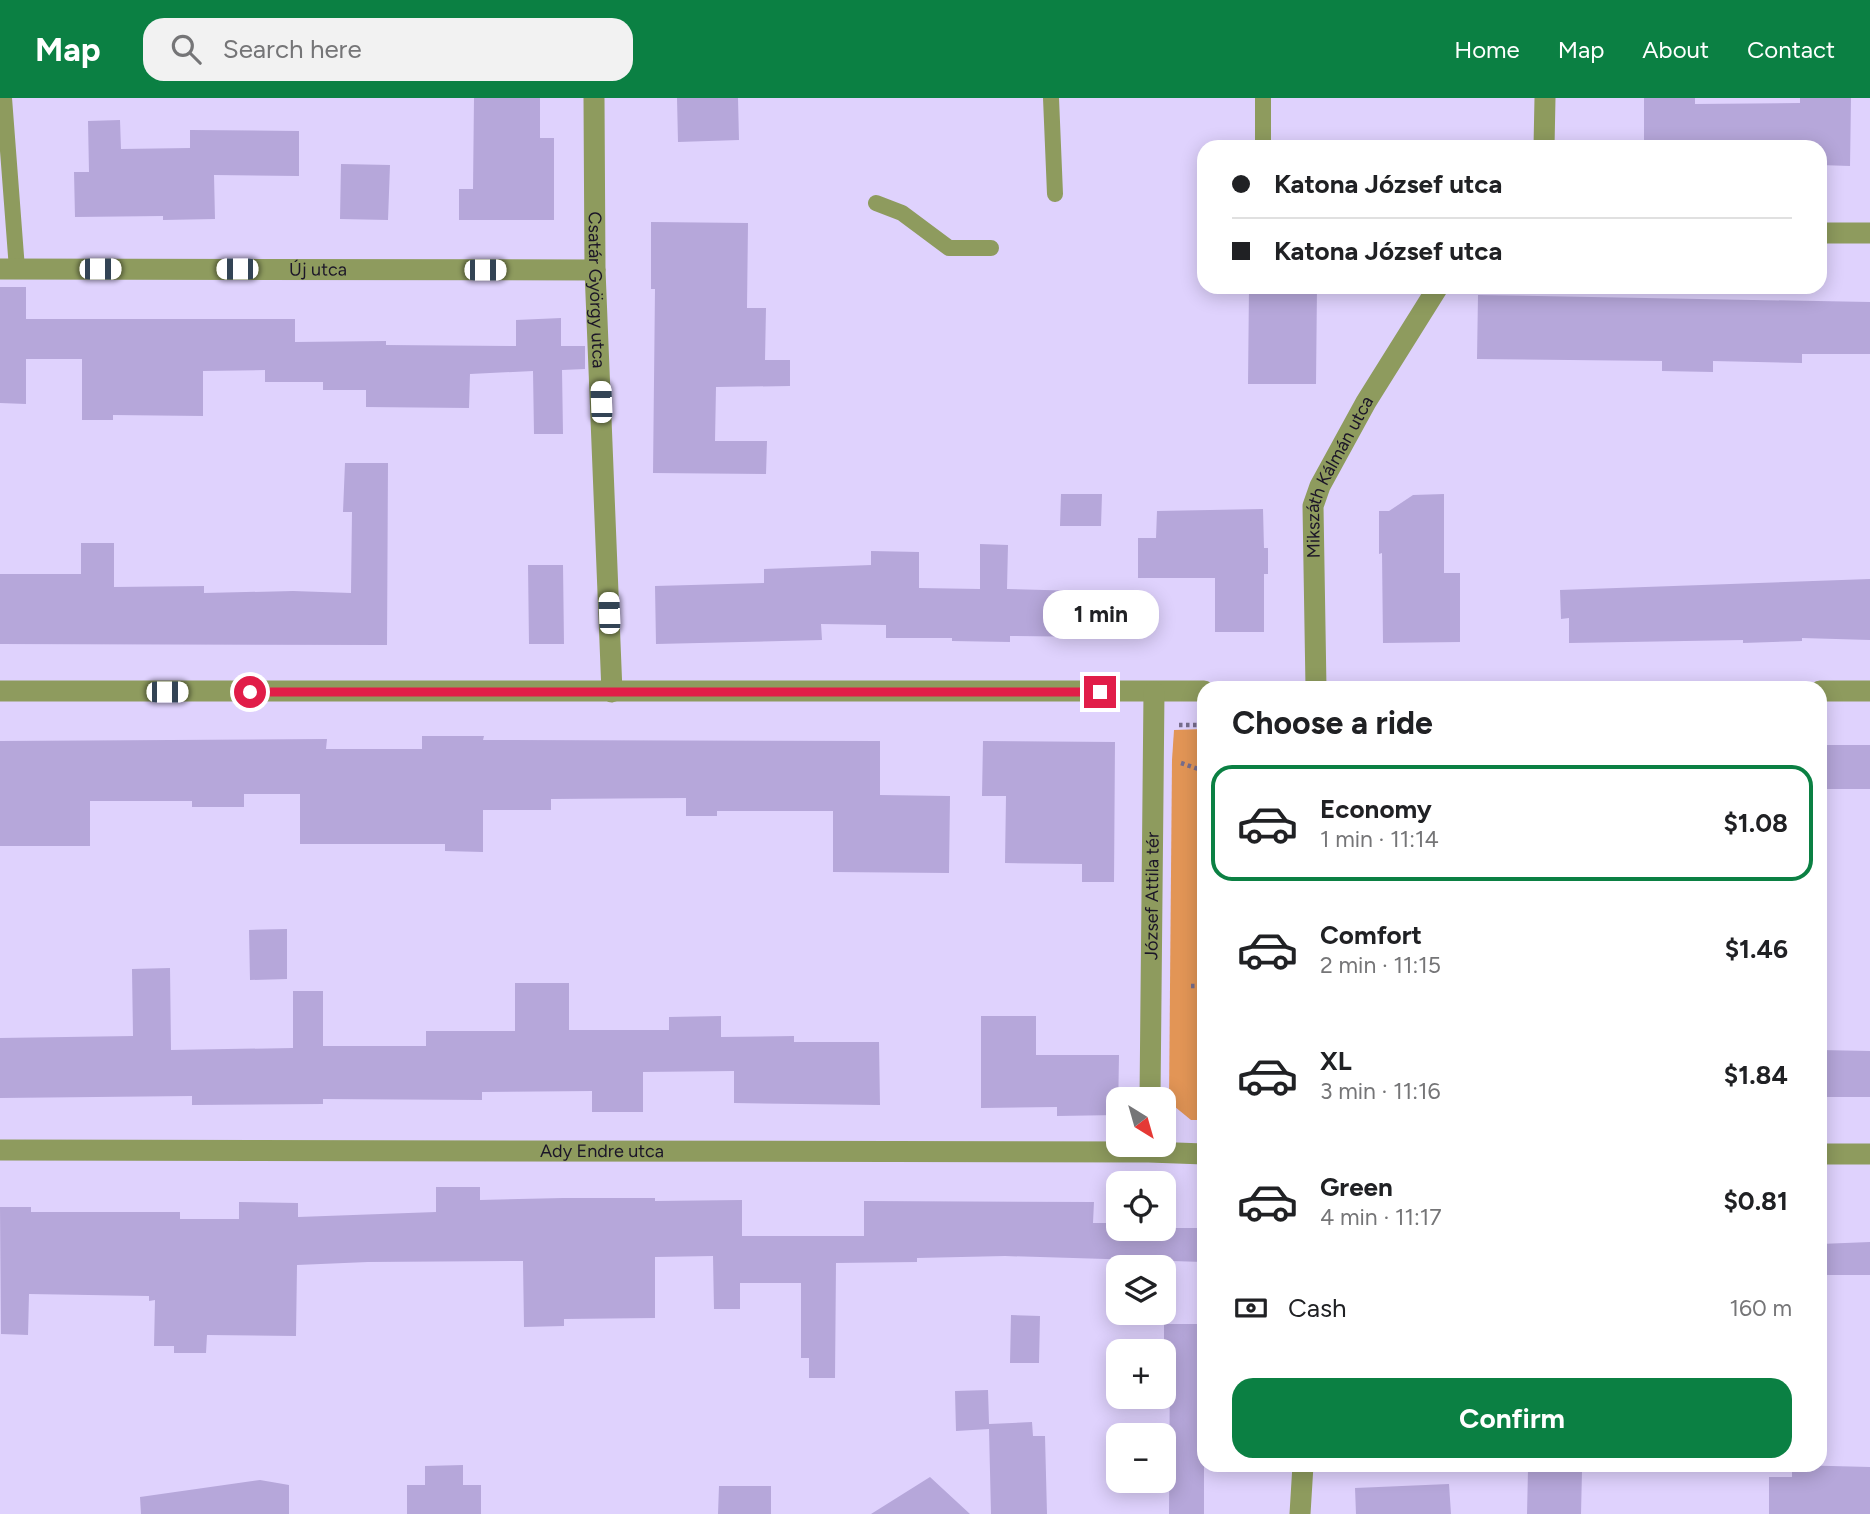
<!DOCTYPE html>
<html lang="en">
<head>
<meta charset="utf-8">
<style>
	body { margin:0; font-family:Figtree,sans-serif; background:#f2f2f2; color:#202124; height:100vh; display:flex; flex-direction:column; font-size:26px; white-space:nowrap }
	* { box-sizing:border-box; margin:0 }
	p { font-size:23px; color:#757577 }
	.icon { flex:none; width:38px; height:38px; fill:none; stroke:currentColor; stroke-width:2; stroke-linecap:round; stroke-linejoin:round }
	.map { position:relative; flex:1; overflow:hidden }
	.side { position:absolute; left:1197px; top:583px; width:630px; height:791px; display:flex; flex-direction:column; background:#fff; border-radius:21px; box-shadow:0 4px 18px #0003 }
	.side>* { flex:none }
	.hud { position:absolute; left:1197px; top:42px; width:630px; height:154px; border-radius:21px; box-shadow:0 4px 18px #0003; display:grid; align-content:center; height:154px; padding:0 35px; background:#fff }
	.needle { width:46px; rotate:143deg }
	.fabs { position:absolute; left:1106px; top:989px; display:grid; gap:14px }
	.fabs a { display:grid; place-items:center; width:70px; height:70px; border-radius:14px; background:#fff; box-shadow:0 4px 18px #0003; font-size:35px }
	.end { position:absolute; width:32px; height:32px; margin:-16px; border:9px solid #e11d48; background:#fff; box-shadow:0 0 0 4px #fff }
	.from { border-radius:50% }
	.bubble { position:absolute; height:49px; border-radius:21px; background:#fff; box-shadow:0 4px 18px #0003; font-size:23px; font-weight:700; line-height:49px; text-align:center }
	.car { position:absolute; width:21px; height:42px; margin:-21px -10px; border-radius:9px; box-shadow:0 0 5px 2px #0007; background:linear-gradient(#fff 24%,#345 0 40%,#fff 0 76%,#345 0 86%,#fff 0) }
	.hud b { display:flex; align-items:center; gap:24px; height:66px; font-size:26px }
	.hud b+b { border-top:2px solid #e0e0e0 }
	.hud i { width:18px; height:18px; background:#202124 }
	ul { padding:0; list-style:none }
	li { display:flex; align-items:center; gap:21px; height:116px; margin:0 14px 10px; padding:0 21px; border:4px solid transparent; border-radius:21px }
	li div { flex:1 }
	li b { display:block; font-size:26px }
	li em { font-style:normal; font-weight:700 }
	li.selected { border-color:#0b8043 }
	li>.icon { width:63px; height:63px; stroke-width:1.5 }
	h2 { padding:0 35px; font-size:32px; line-height:84px }
	.pay { display:flex; align-items:center; gap:18px; height:77px; padding:0 35px; font-size:26px }
	.pay p { margin-inline-start:auto }
	.button { display:flex; gap:14px; margin-top:auto; padding:14px 35px }
	.button a { flex:1; height:80px; border-radius:21px; background:#0b8043; color:#fff; font-size:28px; font-weight:700; line-height:80px; text-align:center }
	header { display:flex; align-items:center; gap:42px; box-sizing:border-box; height:98px; padding:0 35px; background:#0b8043; color:#fff }
	header strong { font-size:33px }
	nav { display:flex; gap:38px; margin-inline-start:auto; font-size:24px }
	.search { width:490px; height:63px; background:#f2f2f2; display:flex; align-items:center; gap:18px; box-sizing:border-box; padding:0 24px; border-radius:21px; color:#757577; font-size:26px }
	.map>svg:first-child { display:block }
	.green { fill:#e29556 }
	.building { fill:#b6a7da }
	.lines { fill:none; stroke-linecap:round; stroke-linejoin:round }
	.path { stroke:#776d8c; stroke-width:4.5; stroke-dasharray:3.5 3.5; stroke-linecap:butt }
	.lane { stroke:#8e9b5e; stroke-width:16 }
	.street { stroke:#8e9b5e; stroke-width:21 }
	.route { stroke:#e11d48; stroke-width:9 }
	.labels { text-anchor:middle; stroke-width:5; stroke-linejoin:round; paint-order:stroke }
	.street-label { font-size:18px; fill:#1b1528; stroke:#eae4f9 }
</style>
</head>
<body>
<header>
<strong>Map</strong>
<div class="search"><svg class="icon" aria-label="search" viewBox="0 0 24 24"><circle cx="10" cy="10" r="6"/><path d="M15 15l6 6"/></svg>Search here</div>
<nav><a>Home</a><a>Map</a><a>About</a><a>Contact</a></nav>
</header>
<div class="map">
<svg width="1870" height="1416" viewBox="0 0 1870 1416">
	<rect width="100%" height="100%" fill="#dfd2fd"/>
	<!-- green -->
	<path class="green" d="M1204,631V1022H1191L1169,1004L1172,662L1174,632Z"/>
	<!-- building -->
	<path class="building" d="M474,0H540V40H554V122H459V91H473Z
		M677,0H738L739,42L678,44Z
		M1644,0H1695V6L1800,5V0H1851L1850,68L1820,67V49H1644Z
		M120,22L121,51L190,50V32L299,33V78L214,77L215,121L163,122V118L75,119L74,74H89L88,23Z
		M341,66L390,67L388,122L340,121Z
		M651,124L748,125L747,210H766L765,262H790V288L716,289L715,343H767L766,376L653,375L655,191H651Z
		M0,189H26V221H295V244L386,243V247L516,248V222L561,220V248H585V271L562,272L563,336H534L533,273L470,276L469,310L366,309V292H323V284H265V272L203,273V318L113,317V322H82V261H26V306L0,305Z
		M1249,189H1317L1316,286H1248Z
		M1478,197L1870,204V256H1802V265L1713,263V274L1662,273V263L1477,261Z
		M345,365H388L387,547L0,546V476H81V445H114V489L204,488V495L293,493L351,495L352,414H343Z
		M1061,396H1102L1101,428H1060Z
		M1444,396V475H1460V544L1383,545L1382,455L1379,456V413H1389L1413,397Z
		M1263,411L1264,450H1268V476H1264V534H1215V480H1138V440H1156L1157,413Z
		M980,446L1008,447L1007,491L1082,493V495H1096V539L1010,538V544L952,543V540H886V527L821,526L822,542L656,546L655,488L764,485V471L871,467V453L919,454V490L980,491Z
		M528,467H563L564,546H529Z
		M1870,481V542L1802,540V543L1743,545V542L1569,545V520L1561,521L1560,492Z
		M422,638H484L483,642L880,643V697L950,698L949,775L833,774V713H717V718H686V700L551,701V712H483V754L445,753V746H300V696H244V709H192V703H90V748H0V643L327,641L326,651H422Z
		M983,643L1115,644L1114,784H1082V766L1005,765L1006,698H982Z
		M1820,647H1870V691H1820Z
		M287,831V881L250,882L249,832Z
		M170,870L171,952L293,950V893H323V948H426V933H515V885H569V932H669V919L721,918V939L794,938V944H879L880,1007L734,1005V973L643,974V1014H592V993L482,994V1002L323,1001V1006L192,1007V998L0,1000V940L133,938L132,871Z
		M981,918H1036V957H1119L1118,1017L1057,1018V1009L981,1010Z
		M1820,952L1870,953V999H1820Z
		M436,1089H480V1102L563,1100H655V1103L742,1102V1138H864V1103L1094,1104L1093,1125H1118V1130H1204V1164L1005,1158L917,1160V1164L836,1165L835,1280H809V1260H801V1185H740V1211H714L713,1158L655,1159V1220L564,1221V1228L524,1229L523,1163L368,1164L297,1167L296,1238L207,1237L206,1255H174V1248H154L155,1202L149,1203V1198L29,1196L28,1237L1,1236L0,1109H31V1114H180V1121H239V1104L298,1105V1119L436,1114Z
		M1870,1144V1177H1820V1146Z
		M1011,1217L1040,1218L1039,1265H1010Z
		M1164,1226H1204V1416H1169L1170,1254H1164Z
		M988,1292L989,1326L1032,1324L1033,1338H1045L1047,1416H991L989,1331L956,1333L955,1293Z
		M463,1367V1387H481V1416H407V1387H425V1368Z
		M1792,1367L1870,1369V1416H1769V1379H1792Z
		M1528,1372L1582,1373L1581,1416H1527Z
		M930,1379L970,1416H871Z
		M260,1382L289,1387V1416H141L140,1399Z
		M1449,1386L1451,1416H1356L1355,1390Z
		M719,1388H771V1416H718Z"/>
	<g class="lines">
		<!-- path -->
		<path class="path" d="M1179,627H1204
			M1181,665L1204,673
			M1191,888H1204"/>
		<!-- lane -->
		<path class="lane" d="M4,0L17,171
			M1051,0L1055,96
			M1263,49V0
			M876,105L902,115L949,150H991"/>
		<!-- street -->
		<g class="street">
			<path id="s1" d="M594,0L595,172L612,594"/>
			<path d="M1544,49L1545,0"/>
			<path d="M1820,135H1870"/>
			<path id="s2" d="M0,171L595,172"/>
			<path id="s3" d="M1316,590L1313,408L1320,388L1366,304L1438,189"/>
			<path d="M0,593H1204"/>
			<path d="M1820,593H1870"/>
			<path id="s4" d="M1150,1001L1154,594"/>
			<path id="s5" d="M0,1052L1149,1054L1204,1056"/>
			<path d="M1820,1056H1870"/>
			<path d="M1300,1416L1303,1367"/>
		</g>
	</g>
	<g class="lines">
		<!-- route -->
		<path class="route" d="M250,594H1100"/>
	</g>
	<g class="labels">
		<!-- street labels -->
		<g class="street-label">
			<text dy="6" stroke="none"><textPath href="#s2" startOffset="318">Új utca</textPath></text>
			<text dy="6" stroke="none"><textPath href="#s1" startOffset="192">Csatár György utca</textPath></text>
			<text dy="6" stroke="none"><textPath href="#s3" startOffset="217">Mikszáth Kálmán utca</textPath></text>
			<text dy="6" stroke="none"><textPath href="#s4" startOffset="203">József Attila tér</textPath></text>
			<text dy="6" stroke="none"><textPath href="#s5" startOffset="602">Ady Endre utca</textPath></text>
		</g>
	</g>
</svg>
<div class="fabs">
<a><svg class="needle" viewBox="-14 -14 28 28"><path d="M0-13l5 13h-10z" fill="#e53935"/><path d="M0 13l5-13h-10z" fill="#757577"/></svg></a>
<a><svg class="icon" aria-label="locate" viewBox="0 0 24 24"><circle cx="12" cy="12" r="6"/><path d="M12 2v4M12 18v4M2 12h4M18 12h4"/></svg></a>
<a><svg class="icon" aria-label="layers" viewBox="0 0 24 24"><path d="M12 4l9 5-9 5-9-5zM3 14l9 5 9-5"/></svg></a>
<a>+</a>
<a>−</a>
</div>
<i class="end from" style="left:250px;top:594px"></i>
<i class="end" style="left:1100px;top:594px"></i>
<div class="bubble" style="left:1043px;top:492px;width:116px">1 min</div>
<i class="car" style="left:100px;top:171px;rotate:90deg"></i>
<i class="car" style="left:237px;top:171px;rotate:270deg"></i>
<i class="car" style="left:485px;top:172px;rotate:90deg"></i>
<i class="car" style="left:601px;top:304px;rotate:358deg"></i>
<i class="car" style="left:609px;top:515px;rotate:358deg"></i>
<i class="car" style="left:167px;top:594px;rotate:90deg"></i>
<div class="hud">
<b><i class="from"></i>Katona József utca</b>
<b><i></i>Katona József utca</b>
</div>
<section class="side">
<h2>Choose a ride</h2>
<ul>
<li class="selected"><svg class="icon" aria-label="car" viewBox="0 0 24 24"><path d="M5 17H2v-5l4-1 3-4h7l3 4 3 1v5h-3M9 17h6M6 11h13"/><circle cx="7" cy="17" r="2"/><circle cx="17" cy="17" r="2"/></svg><div><b>Economy</b><p>1 min · 11:14</p></div><em>$1.08</em></li>
<li><svg class="icon" aria-label="car" viewBox="0 0 24 24"><path d="M5 17H2v-5l4-1 3-4h7l3 4 3 1v5h-3M9 17h6M6 11h13"/><circle cx="7" cy="17" r="2"/><circle cx="17" cy="17" r="2"/></svg><div><b>Comfort</b><p>2 min · 11:15</p></div><em>$1.46</em></li>
<li><svg class="icon" aria-label="car" viewBox="0 0 24 24"><path d="M5 17H2v-5l4-1 3-4h7l3 4 3 1v5h-3M9 17h6M6 11h13"/><circle cx="7" cy="17" r="2"/><circle cx="17" cy="17" r="2"/></svg><div><b>XL</b><p>3 min · 11:16</p></div><em>$1.84</em></li>
<li><svg class="icon" aria-label="car" viewBox="0 0 24 24"><path d="M5 17H2v-5l4-1 3-4h7l3 4 3 1v5h-3M9 17h6M6 11h13"/><circle cx="7" cy="17" r="2"/><circle cx="17" cy="17" r="2"/></svg><div><b>Green</b><p>4 min · 11:17</p></div><em>$0.81</em></li>
</ul>
<div class="pay"><svg class="icon" aria-label="cash" viewBox="0 0 24 24"><path d="M3 7h18v10H3z"/><circle cx="12" cy="12" r="2"/></svg>Cash<p>160 m</p></div>
<div class="button"><a>Confirm</a></div>
</section>
</div>
</body>
</html>
